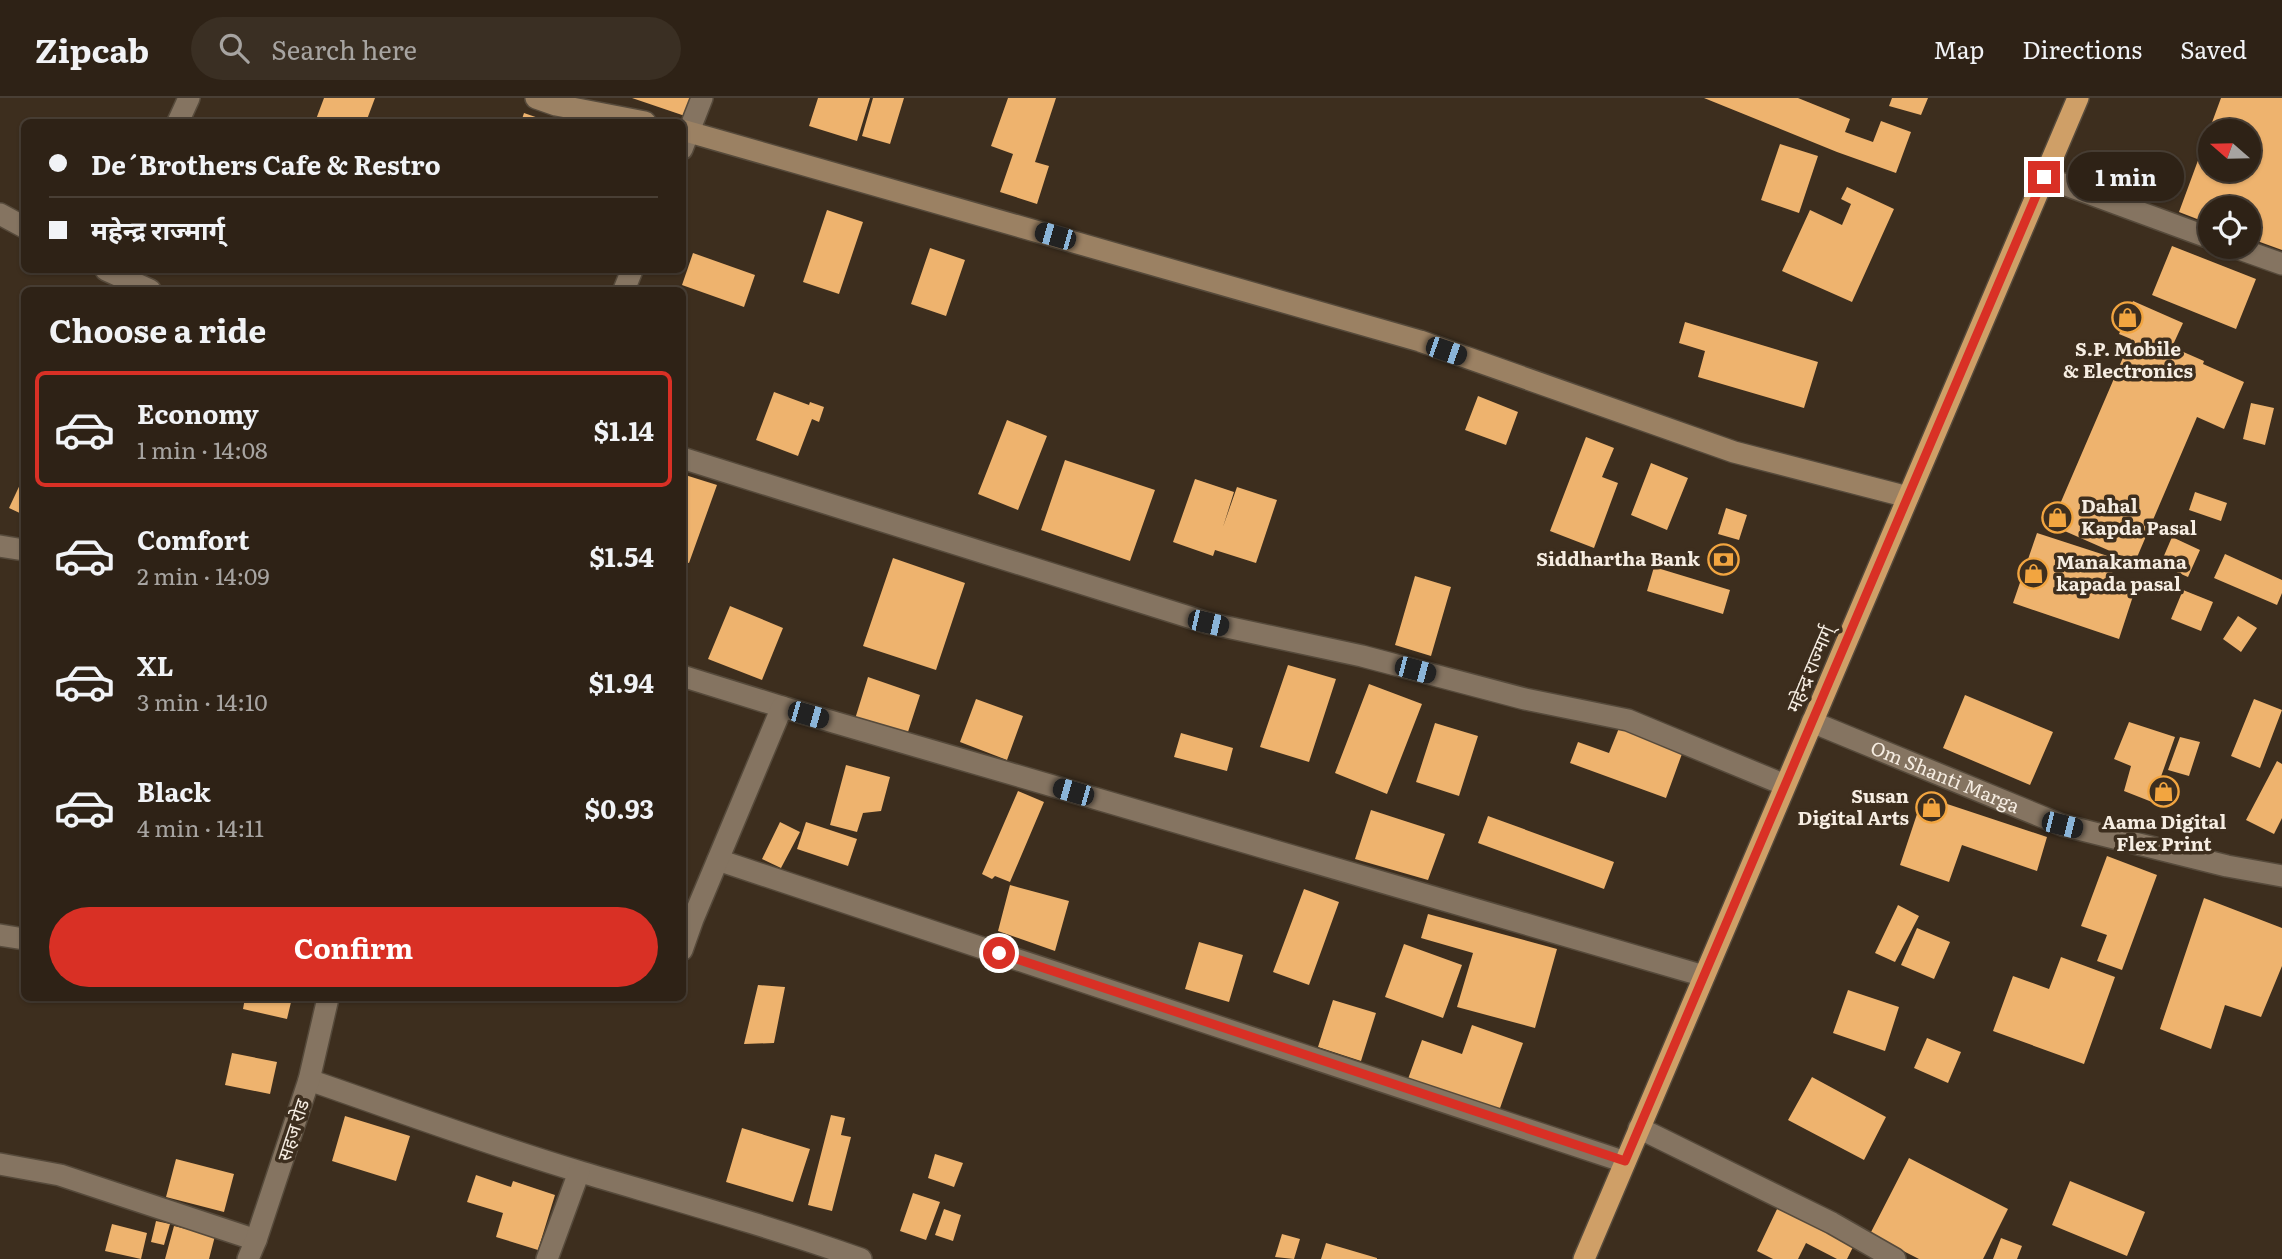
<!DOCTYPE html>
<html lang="en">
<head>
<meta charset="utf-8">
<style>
	body { margin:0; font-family:Literata,"Noto Sans Devanagari",serif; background:#3a2f23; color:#f1f3f6; height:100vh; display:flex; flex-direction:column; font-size:26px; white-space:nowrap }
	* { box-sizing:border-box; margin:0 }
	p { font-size:23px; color:#a7a4a1 }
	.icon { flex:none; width:38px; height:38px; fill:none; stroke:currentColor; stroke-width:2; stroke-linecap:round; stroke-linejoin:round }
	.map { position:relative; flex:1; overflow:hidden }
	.sheet { position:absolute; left:21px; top:189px; width:665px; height:714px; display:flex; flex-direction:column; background:#2e2216; border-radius:10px; box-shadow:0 2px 5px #0004,0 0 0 2px #493f35 }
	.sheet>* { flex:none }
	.banner { position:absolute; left:21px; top:21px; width:665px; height:154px; border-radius:10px; box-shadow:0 2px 5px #0004,0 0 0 2px #493f35; display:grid; align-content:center; height:154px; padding:0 28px; background:#2e2216 }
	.needle { width:46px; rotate:290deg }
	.tools { position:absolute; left:2198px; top:21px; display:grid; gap:14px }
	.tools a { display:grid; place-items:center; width:63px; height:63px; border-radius:50%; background:#2e2216; box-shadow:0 2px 5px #0004,0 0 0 2px #493f35; font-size:35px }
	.end { position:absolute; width:32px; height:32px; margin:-16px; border:9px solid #d93025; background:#fff; box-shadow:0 0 0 4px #fff }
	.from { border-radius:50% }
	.bubble { position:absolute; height:49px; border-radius:24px; background:#2e2216; box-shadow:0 2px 5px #0004,0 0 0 2px #493f35; font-size:23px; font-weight:700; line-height:49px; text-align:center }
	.car { position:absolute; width:21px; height:42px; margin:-21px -10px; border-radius:9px; box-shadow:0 0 5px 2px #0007; background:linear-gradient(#222 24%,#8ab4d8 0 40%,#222 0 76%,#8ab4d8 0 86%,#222 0) }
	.banner b { display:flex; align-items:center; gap:24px; height:66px; font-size:26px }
	.banner b+b { border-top:2px solid #493f35 }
	.banner i { width:18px; height:18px; background:#f1f3f6 }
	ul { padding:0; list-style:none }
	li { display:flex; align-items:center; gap:21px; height:116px; margin:0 14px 10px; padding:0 14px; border:4px solid transparent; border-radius:10px }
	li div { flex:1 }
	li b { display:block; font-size:26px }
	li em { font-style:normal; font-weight:700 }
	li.on { border-color:#d93025 }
	li>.icon { width:63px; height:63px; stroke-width:1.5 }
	h2 { padding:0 28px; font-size:32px; line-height:84px }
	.primary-button { display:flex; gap:14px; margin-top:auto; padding:14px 28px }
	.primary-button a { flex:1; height:80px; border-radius:42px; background:#d93025; color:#fff; font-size:28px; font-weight:700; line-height:80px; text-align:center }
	header { display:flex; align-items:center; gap:42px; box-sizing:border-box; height:98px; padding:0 35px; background:#2e2216; border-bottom:2px solid #493f35 }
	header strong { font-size:33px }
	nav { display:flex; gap:38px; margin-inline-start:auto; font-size:24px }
	.search { width:490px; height:63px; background:#3a2f23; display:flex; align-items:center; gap:18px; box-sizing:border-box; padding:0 24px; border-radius:38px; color:#a7a4a1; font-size:26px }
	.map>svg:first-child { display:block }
	.building { fill:#eeb36e; fill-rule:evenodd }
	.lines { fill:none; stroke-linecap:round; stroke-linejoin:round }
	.street-casing { stroke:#564a3b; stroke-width:24 }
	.secondary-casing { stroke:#564a3b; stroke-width:24 }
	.highway-casing { stroke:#564a3b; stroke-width:24 }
	.street { stroke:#857461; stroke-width:21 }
	.secondary { stroke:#9b8163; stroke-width:21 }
	.highway { stroke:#cf9f67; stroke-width:21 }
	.route { stroke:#d93025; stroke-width:9 }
	.labels { text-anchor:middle; stroke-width:7; stroke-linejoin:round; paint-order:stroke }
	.poi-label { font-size:19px; font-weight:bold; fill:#f6ede2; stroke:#3d2e1e }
	.street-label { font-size:19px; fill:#f6ede2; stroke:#3d2e1e }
</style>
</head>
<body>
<header>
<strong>Zipcab</strong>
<div class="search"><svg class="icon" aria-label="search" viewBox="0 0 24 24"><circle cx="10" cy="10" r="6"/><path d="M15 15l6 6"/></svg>Search here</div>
<nav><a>Map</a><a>Directions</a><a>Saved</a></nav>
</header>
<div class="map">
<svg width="2282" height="1161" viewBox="0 0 2282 1161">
	<rect width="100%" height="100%" fill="#3d2e1e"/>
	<!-- building -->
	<path class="building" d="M324,0H375L366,24H315Z
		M632,0H691L685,18Z
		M818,0H870L857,43L809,28Z
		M873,0H904L890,46L862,38Z
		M1008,0H1056L1035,64L1049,68L1037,106L1000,94L1013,56L991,48Z
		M1704,0H1798L1850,21L1845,34L1873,44L1881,23L1911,34L1896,75L1837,54Z
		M1892,0H1928L1921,17L1889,8Z
		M2221,0H2282V152L2249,140V110H2210V126L2179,114ZM2210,33H2249V72H2210Z
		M524,15L550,24H521Z
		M1780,46L1818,58L1799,115L1761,102Z
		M1847,89L1894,111L1852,204L1782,173L1810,112L1842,127L1851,106L1841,101Z
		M827,112L863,124L839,196L803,184Z
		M2172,148L2256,181L2236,231L2152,197Z
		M930,150L965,162L946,218L911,206Z
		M693,155L755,177L744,209L682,187Z
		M2133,203L2183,225L2172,249L2204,263L2203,266L2244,284L2224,331L2197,319L2135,464L2051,427L2131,241L2119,236Z
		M1685,224L1818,264L1804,310L1698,279L1705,253L1679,245Z
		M774,294L809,307L810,304L824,309L819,324L812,321L798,358L756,342Z
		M1478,298L1518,314L1506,347L1465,332Z
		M2251,305L2274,310L2265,347L2243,341Z
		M1007,322L1047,338L1018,412L978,396Z
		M1586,339L1614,350L1602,379L1618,385L1594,450L1550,433Z
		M1065,362L1155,392L1130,463L1041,432Z
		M1651,365L1688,380L1667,432L1631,417Z
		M682,376L717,387L689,465L682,463Z
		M24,378V417L9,410Z
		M1195,381L1234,394L1223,429L1237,389L1277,402L1256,465L1215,452L1213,458L1173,444Z
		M2195,394L2227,405L2221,423L2189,412Z
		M1726,410L1747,417L1739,442L1718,436Z
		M2037,435L2117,461L2108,487L2134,495L2119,541L2013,505Z
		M2172,439L2200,452L2188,479L2160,467Z
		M2225,456L2282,482V495L2277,507L2214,480Z
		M893,460L965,485L936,572L863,548Z
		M1654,469L1730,492L1723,516L1647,493Z
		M1415,478L1451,489L1431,558L1395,547Z
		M2183,492L2213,504L2201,533L2171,521Z
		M730,508L783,530L762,582L708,561Z
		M2238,518L2257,530L2241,554L2223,541Z
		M1288,567L1336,581L1309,664L1260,649Z
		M868,579L920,597L907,637L855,621Z
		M1369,586L1422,606L1387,696L1335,675Z
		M1965,597L2053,634L2030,687L1943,650Z
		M976,601L1023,618L1007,662L960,644Z
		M2254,601L2282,612L2260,670L2231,658Z
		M2129,624L2175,639L2152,704L2124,693L2131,668L2114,661Z
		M1435,625L1478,638L1459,698L1416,684Z
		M1619,630L1683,653L1666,700L1570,665L1578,644L1609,655Z
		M1181,635L1233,650L1227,673L1174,659Z
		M2180,639L2200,644L2189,678L2168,672Z
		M2277,663L2282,666V720L2274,736L2246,722Z
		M846,667L890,679L881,713L863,715L857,734L830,727Z
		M1018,693L1044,704L1010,784L995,778L992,781L982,776Z
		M1923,698L2047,739L2037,773L1962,747L1949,784L1900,767Z
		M1371,712L1445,736L1428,782L1355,761Z
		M1488,718L1614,764L1604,791L1478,745Z
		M780,724L800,734L781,770L762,761Z
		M806,724L857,741L848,768L797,751Z
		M2107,758L2157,777L2122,872L2097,863L2107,837L2081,828Z
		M1010,787L1069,803L1055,853L998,833Z
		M1304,791L1339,804L1309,887L1273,874Z
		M2204,800L2282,830V868L2261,919L2225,907L2211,951L2160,931Z
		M1898,807L1919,818L1895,864L1875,855Z
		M1428,816L1557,851L1535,930L1457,909L1473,855L1421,840Z
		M1917,830L1950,844L1934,881L1901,867Z
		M1199,844L1243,857L1229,904L1185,891Z
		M1404,846L1462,867L1443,920L1385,899Z
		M2061,859L2115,879L2084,966L1993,933L2013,878L2049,891Z
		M758,887L785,889L774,945L744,946Z
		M1848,892L1899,909L1885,953L1833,935Z
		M245,900H292L287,921L243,911Z
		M1333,902L1376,915L1361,963L1318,949Z
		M1472,927L1523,945L1499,1013L1408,981L1422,942L1462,956Z
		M1927,940L1961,954L1948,985L1914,970Z
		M232,955L277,964L270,996L225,987Z
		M1812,979L1886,1019L1864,1062L1788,1022Z
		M831,1017L845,1020L841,1037L851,1039L832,1113L808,1107Z
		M345,1018L410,1038L396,1083L332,1063Z
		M742,1030L810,1051L793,1104L726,1084Z
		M935,1056L963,1065L954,1089L928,1080Z
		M1909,1060L2008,1111L1983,1161H1919L1870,1136Z
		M176,1061L234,1076L224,1114L166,1099Z
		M476,1077L511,1089L513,1083L555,1097L538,1152L496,1139L503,1115L467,1104Z
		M2070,1083L2145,1114L2127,1158L2052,1127Z
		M913,1095L940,1104L926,1142L900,1133Z
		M1778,1109L1854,1147L1847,1161H1837L1806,1145L1798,1161H1773L1757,1153Z
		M944,1111L961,1117L953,1143L935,1137Z
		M156,1123L170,1126L164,1147L151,1144Z
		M112,1126L147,1135L141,1161L105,1153Z
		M174,1128L215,1138L209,1161H165Z
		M1282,1136L1300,1141L1294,1161L1275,1159Z
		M2001,1140L2022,1148L2017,1161H1993Z
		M1326,1145L1377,1160V1161H1321Z"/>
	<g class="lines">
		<defs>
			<g id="street">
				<path d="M178,24L189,0"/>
				<path d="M682,51L702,0"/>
				<path d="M2044,79L2210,140"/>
				<path d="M0,116L24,129"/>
				<path d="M2234,149L2282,166"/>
				<path d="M106,172L150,192"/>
				<path d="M624,192L632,172"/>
				<path d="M682,360L1208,525L1362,558L1525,601L1628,622L1785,687"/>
				<path d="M0,448L24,452"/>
				<path d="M682,578L782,609L1704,878"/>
				<path id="s1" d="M1812,624L2062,727L2227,768L2282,778"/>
				<path d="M718,762L1625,1064"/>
				<path d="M0,837L24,841"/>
				<path d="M682,852L693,821L782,609"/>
				<path d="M309,982C399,1013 490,1047 581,1074C675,1102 769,1128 861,1161"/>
				<path d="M1639,1030L1832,1125L1895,1161"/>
				<path d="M0,1066L60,1077L256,1142"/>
				<path d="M248,1161L256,1142L309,982L328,900"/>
				<path d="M547,1161L579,1074"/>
			</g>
			<path id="secondary" d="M536,0L556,7L645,24
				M682,32L1420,243L1734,354L1908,399"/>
			<path id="highway" d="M1584,1161L2078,0"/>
		</defs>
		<!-- street casing -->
		<use href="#street" class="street-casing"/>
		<!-- secondary casing -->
		<use href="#secondary" class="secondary-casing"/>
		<!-- highway casing -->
		<use href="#highway" class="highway-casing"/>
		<!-- street -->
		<use href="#street" class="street"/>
		<!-- secondary -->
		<use href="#secondary" class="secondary"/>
		<!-- highway -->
		<use href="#highway" class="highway"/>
	</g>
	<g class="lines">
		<!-- route -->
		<path class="route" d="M999,855L1625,1063L2044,79"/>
	</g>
	<!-- icons -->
	<defs>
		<symbol id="shop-ring" viewBox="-11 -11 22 22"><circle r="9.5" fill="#3d2e1e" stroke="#f2a540" stroke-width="1.5"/><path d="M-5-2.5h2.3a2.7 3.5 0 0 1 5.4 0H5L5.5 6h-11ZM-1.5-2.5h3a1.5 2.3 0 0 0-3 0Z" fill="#f2a540"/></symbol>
		<symbol id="bank-ring" viewBox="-11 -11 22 22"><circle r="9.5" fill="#3d2e1e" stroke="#f2a540" stroke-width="1.5"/><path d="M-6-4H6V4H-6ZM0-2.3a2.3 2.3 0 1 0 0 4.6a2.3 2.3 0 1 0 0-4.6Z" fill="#f2a540"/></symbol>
	</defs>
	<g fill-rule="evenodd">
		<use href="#shop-ring" x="2110" y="202" width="35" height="35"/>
		<use href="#shop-ring" x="2040" y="402" width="35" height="35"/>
		<use href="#bank-ring" x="1706" y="444" width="35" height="35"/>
		<use href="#shop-ring" x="2016" y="458" width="35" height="35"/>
		<use href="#shop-ring" x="2146" y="676" width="35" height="35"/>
		<use href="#shop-ring" x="1914" y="692" width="35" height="35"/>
	</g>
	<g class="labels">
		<!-- poi labels -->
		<g class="poi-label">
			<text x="2128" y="258">S.P. Mobile<tspan x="2128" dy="22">&amp; Electronics</tspan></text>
			<text x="2081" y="415" text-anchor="start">Dahal<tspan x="2081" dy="22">Kapda Pasal</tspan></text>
			<text x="1700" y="468" text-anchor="end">Siddhartha Bank</text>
			<text x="2056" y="471" text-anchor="start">Manakamana<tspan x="2056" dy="22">kapada pasal</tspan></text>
			<text x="1909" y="705" text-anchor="end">Susan<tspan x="1909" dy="22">Digital Arts</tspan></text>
			<text x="2164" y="731">Aama Digital<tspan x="2164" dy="22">Flex Print</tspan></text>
		</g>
		<!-- street labels -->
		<g class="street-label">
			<text transform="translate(1810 571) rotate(-67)" y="7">महेन्द्र राज्मार्ग्</text>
			<text dy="7" stroke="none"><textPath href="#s1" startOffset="144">Om Shanti Marga</textPath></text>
			<text transform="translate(293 1032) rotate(-72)" y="7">सहज रोड</text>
		</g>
	</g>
</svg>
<div class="tools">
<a><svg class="needle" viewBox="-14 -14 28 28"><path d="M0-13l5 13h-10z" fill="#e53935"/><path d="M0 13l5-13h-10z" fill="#a7a4a1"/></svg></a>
<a><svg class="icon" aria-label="locate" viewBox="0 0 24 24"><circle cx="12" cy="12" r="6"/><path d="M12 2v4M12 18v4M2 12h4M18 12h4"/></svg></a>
</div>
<i class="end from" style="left:999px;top:855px"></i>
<i class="end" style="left:2044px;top:79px"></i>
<div class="bubble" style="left:2068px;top:54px;width:116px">1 min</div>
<i class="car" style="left:1055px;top:138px;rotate:286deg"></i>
<i class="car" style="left:1446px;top:253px;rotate:109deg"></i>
<i class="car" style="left:1208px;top:525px;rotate:103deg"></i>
<i class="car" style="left:1415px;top:572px;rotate:105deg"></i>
<i class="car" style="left:808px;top:617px;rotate:106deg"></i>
<i class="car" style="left:1073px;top:694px;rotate:286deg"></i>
<i class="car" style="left:2062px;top:727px;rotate:104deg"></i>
<div class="banner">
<b><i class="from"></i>De´Brothers Cafe &amp; Restro</b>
<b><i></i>महेन्द्र राज्मार्ग्</b>
</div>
<section class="sheet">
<h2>Choose a ride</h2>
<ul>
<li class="on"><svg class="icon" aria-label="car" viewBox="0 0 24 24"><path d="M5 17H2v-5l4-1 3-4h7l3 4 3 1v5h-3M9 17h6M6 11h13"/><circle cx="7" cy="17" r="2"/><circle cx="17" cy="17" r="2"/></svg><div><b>Economy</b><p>1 min · 14:08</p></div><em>$1.14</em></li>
<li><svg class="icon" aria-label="car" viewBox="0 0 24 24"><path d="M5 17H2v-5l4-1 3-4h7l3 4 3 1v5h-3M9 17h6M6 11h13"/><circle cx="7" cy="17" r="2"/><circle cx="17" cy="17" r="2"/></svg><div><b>Comfort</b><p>2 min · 14:09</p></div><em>$1.54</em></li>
<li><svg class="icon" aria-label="car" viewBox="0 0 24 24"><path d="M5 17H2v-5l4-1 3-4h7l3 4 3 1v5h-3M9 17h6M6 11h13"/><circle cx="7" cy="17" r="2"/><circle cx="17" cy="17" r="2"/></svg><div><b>XL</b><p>3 min · 14:10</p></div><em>$1.94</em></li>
<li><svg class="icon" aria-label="car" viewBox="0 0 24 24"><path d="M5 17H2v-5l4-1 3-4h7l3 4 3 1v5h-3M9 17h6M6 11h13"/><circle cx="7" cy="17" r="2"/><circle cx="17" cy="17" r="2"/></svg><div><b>Black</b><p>4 min · 14:11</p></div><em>$0.93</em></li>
</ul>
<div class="primary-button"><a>Confirm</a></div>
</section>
</div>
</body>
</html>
